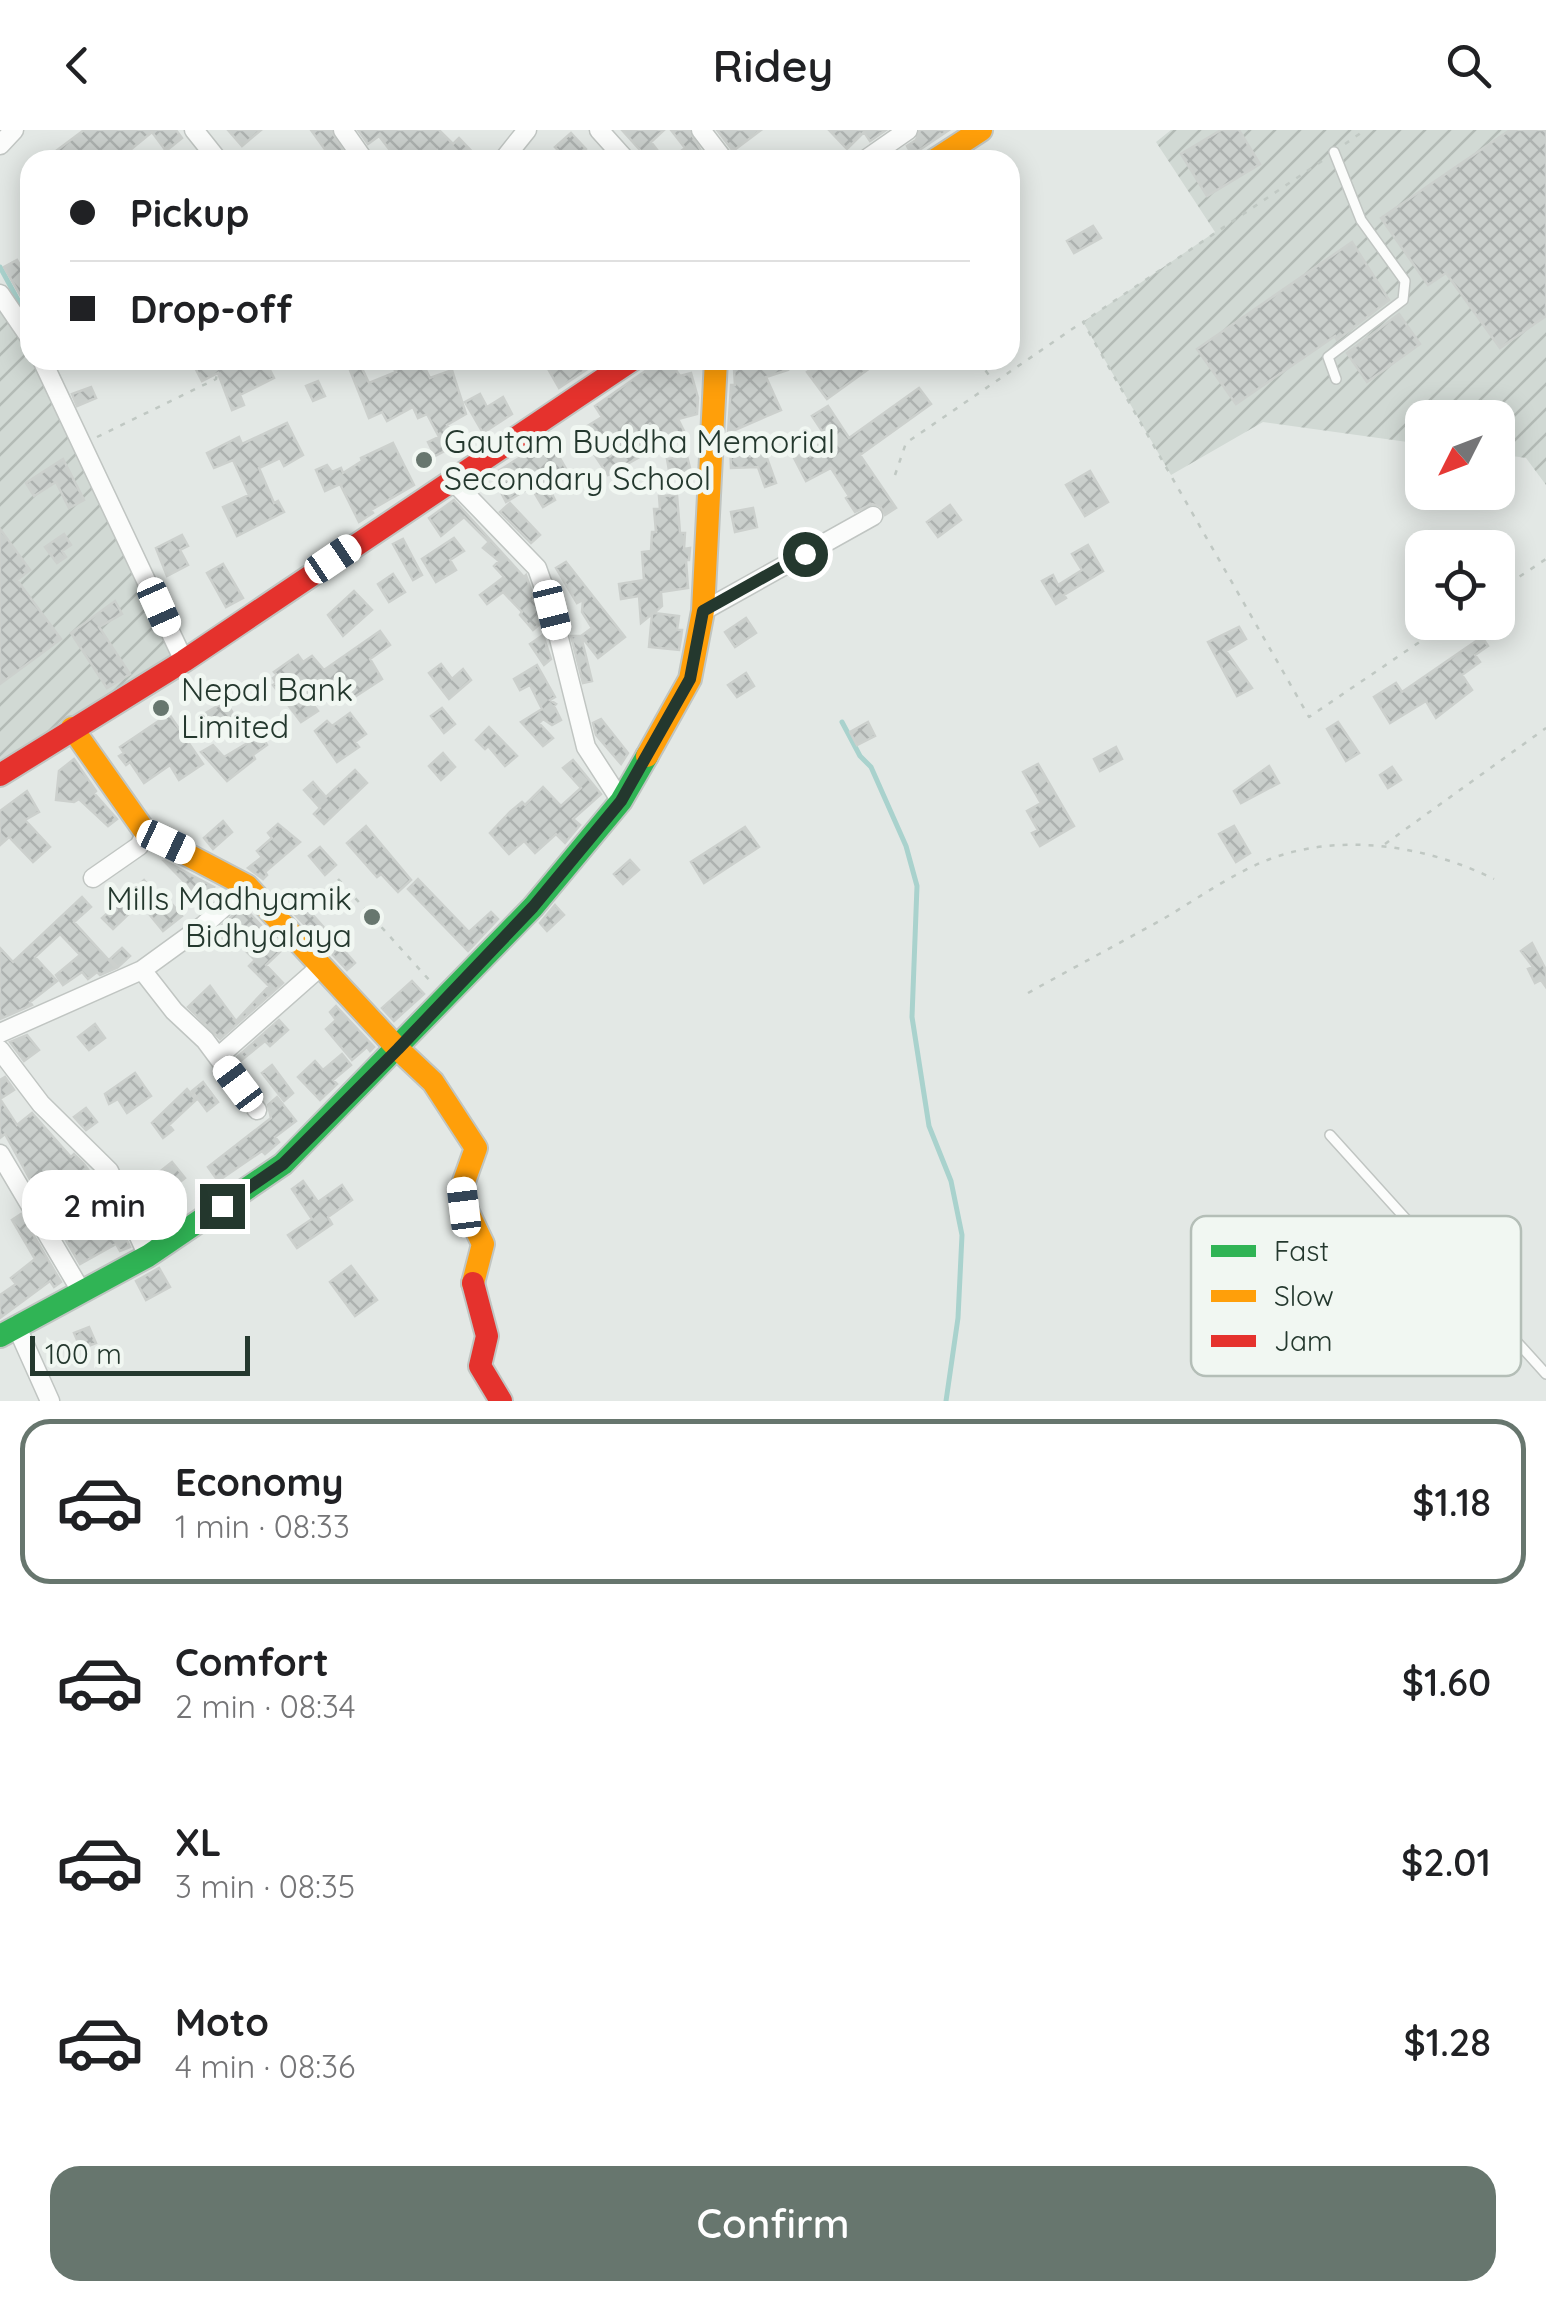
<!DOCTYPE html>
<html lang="en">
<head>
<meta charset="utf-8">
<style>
	body { margin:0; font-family:Quicksand,sans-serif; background:#f2f2f2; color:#202124; height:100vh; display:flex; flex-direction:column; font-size:38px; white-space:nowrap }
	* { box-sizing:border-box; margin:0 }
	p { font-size:32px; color:#757577 }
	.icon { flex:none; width:55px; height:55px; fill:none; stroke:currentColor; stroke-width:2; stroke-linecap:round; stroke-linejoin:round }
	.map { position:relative; height:1271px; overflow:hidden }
	.sheet { display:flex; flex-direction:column; background:#fff; flex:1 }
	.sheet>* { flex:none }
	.guide { position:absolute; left:20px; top:20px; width:1000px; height:220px; border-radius:30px; box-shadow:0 5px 25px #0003; display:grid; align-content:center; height:220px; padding:0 50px; background:#fff }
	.needle { width:65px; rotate:228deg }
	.buttons { position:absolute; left:1405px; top:270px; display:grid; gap:20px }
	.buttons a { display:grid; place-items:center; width:110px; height:110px; border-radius:20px; background:#fff; box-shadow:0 5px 25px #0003; font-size:50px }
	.scale { position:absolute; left:30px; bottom:25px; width:220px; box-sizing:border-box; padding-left:10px; border:5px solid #24382e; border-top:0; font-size:28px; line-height:35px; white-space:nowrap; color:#24382e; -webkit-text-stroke:8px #f1f7f2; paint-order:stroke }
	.end { position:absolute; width:45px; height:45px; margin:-22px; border:12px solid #24382e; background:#fff; box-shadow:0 0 0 5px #fff }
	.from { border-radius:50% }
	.bubble { position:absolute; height:70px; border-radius:30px; background:#fff; box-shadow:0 5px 25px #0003; font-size:32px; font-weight:600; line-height:70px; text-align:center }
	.car { position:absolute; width:30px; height:60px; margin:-30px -15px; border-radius:12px; box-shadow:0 0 8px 2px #0007; background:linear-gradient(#fff 24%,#345 0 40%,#fff 0 76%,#345 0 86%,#fff 0) }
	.guide b { display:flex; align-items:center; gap:35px; height:95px; font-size:38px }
	.guide b+b { border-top:2px solid #e0e0e0 }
	.guide i { width:25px; height:25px; background:#202124 }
	ul { padding:18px 0 0; list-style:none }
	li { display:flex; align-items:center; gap:30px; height:165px; margin:0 20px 15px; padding:0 30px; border:5px solid transparent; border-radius:30px }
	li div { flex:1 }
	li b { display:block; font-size:38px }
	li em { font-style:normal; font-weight:600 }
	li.on { border-color:#67766e }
	li>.icon { width:90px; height:90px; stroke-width:1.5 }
	.button { display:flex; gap:20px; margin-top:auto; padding:20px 50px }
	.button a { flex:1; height:115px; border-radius:30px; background:#67766e; color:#fff; font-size:40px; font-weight:600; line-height:115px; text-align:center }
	header { display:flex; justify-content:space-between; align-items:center; height:130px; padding:0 50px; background:#fff; font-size:45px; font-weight:600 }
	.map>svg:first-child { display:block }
	.industrial { fill:url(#industrial-furrows) }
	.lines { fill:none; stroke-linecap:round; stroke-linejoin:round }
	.stream { stroke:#a9d2cd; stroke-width:5 }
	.building { fill:url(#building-cross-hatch); stroke:#ccd0cd; stroke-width:2.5 }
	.lane-casing { stroke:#c0c5c2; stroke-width:12 }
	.street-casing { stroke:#c0c5c2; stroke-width:21 }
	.fast-casing { stroke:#c0c5c2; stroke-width:26 }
	.slow-casing { stroke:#c0c5c2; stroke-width:26 }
	.jam-casing { stroke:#c0c5c2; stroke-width:26 }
	.path { stroke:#c0c8c3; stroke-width:2.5; stroke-dasharray:5 8; stroke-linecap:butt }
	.lane { stroke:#fbfcfb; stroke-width:9 }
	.street { stroke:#fbfcfb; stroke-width:18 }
	.fast { stroke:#30b455; stroke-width:22 }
	.slow { stroke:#ff9f0a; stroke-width:22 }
	.jam { stroke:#e5322d; stroke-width:22 }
	.route { stroke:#24382e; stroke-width:12 }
	.poi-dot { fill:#67766e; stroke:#f1f7f2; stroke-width:4 }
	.labels { text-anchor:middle; stroke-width:10; stroke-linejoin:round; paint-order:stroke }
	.poi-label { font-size:32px; fill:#24382e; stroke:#f1f7f2; text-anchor:start }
	.key { fill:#f1f7f2; stroke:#b4beb7; stroke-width:2.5 }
	.key-label { font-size:28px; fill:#24382e }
</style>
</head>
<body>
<header><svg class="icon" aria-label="back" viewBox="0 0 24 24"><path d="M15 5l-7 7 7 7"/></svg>Ridey<svg class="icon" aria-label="search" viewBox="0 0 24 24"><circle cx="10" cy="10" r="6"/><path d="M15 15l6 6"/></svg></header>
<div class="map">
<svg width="1546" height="1271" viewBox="0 0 1546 1271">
	<defs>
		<pattern id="industrial-furrows" width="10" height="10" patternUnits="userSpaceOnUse" patternTransform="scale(2.5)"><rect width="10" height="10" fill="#d1d9d4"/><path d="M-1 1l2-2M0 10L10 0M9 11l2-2" fill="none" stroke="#b3bbb6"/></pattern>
		<pattern id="building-cross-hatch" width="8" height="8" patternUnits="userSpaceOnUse" patternTransform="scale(2.5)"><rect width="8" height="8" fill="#cacfcc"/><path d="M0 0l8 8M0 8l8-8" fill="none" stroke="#adb2b0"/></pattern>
	</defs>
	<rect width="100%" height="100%" fill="#e3e8e5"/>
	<!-- industrial -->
	<path class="industrial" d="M1171,0H1546V355L1526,328L1498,324V288H1422V314L1263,292L1171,345L1083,192L1215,102L1156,12Z
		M0,164L30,208V230H42L184,531L0,645Z"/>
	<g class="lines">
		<!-- stream -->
		<path class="stream" d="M0,137L30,192
			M842,592L860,626L871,637L906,716L917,756L912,887L929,996L951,1051L962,1105L958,1188L946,1271"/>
	</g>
	<!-- building -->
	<path class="building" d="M84,0H176L182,8L166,21L152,2L118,30H44Z
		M228,0H261L242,16Z
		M311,0H331L346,26L341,29L334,21L329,25Z
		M358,0H439L453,14L459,8L480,30H444L437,20L424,30H412L405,21L396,28L379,6L368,14Z
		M622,0H664L651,12L665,30H649Z
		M671,0H689L701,21L685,30L680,22L685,18Z
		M717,0H761L733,21Z
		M829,0H886L870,11L864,2L847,19Z
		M920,0H949L912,25L907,16L916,10Z
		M1221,0H1239L1260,34L1207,66L1181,24Z
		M1510,0H1546V186L1500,218L1446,143L1428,155L1381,88Z
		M571,3L586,19L583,23L590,30H567L555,17Z
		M1093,96L1101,108L1074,123L1067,111Z
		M1352,112L1389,170L1337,210L1335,206L1236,274L1197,219Z
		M17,130L30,152V182L4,137Z
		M1399,184L1420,214L1367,252L1347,223Z
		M191,230H265L274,248L240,265L244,275L232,280L218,243L202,251Z
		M346,230H358L369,253L396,242L393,237L407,230H421L430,248L452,240L466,284L447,295L458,314L435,326L428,312L439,307L427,284L418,288L413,277L387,291L382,282L369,288Z
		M543,230H601L559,258Z
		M651,230H669L680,246L691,243L698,268L697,284L678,289L686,305L664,316V313L608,345L592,321L586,325L573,305L602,287L595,276L654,235Z
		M752,230H774L776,236L787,235L788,240L766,247L781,280L728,303L731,255H735L734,239L754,238Z
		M823,230H846L850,236L859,230H881L827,269L807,242Z
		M318,251L325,266L313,271L306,256Z
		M91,257L96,268L77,276L72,264Z
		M919,258L931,274L860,325L896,378L885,385L880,376L872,374L855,382L846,368L849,366L831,338L806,351L794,328L828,310L812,286L828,276L849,308Z
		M480,264L487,277L503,267L512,284L483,303L465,272Z
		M287,293L303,325L284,336L280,328L259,338L274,373L278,371L284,382L237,406L223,377L249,365L233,330L214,338L207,323L239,307L242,314Z
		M549,309L569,344L550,360L555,370L543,377L531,357L506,372L492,345Z
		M393,313L414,355L371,380L373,383L359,392L340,354L325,361L316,340L327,335L332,342L341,338L343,343L362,331L361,328Z
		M730,314H759V322L764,320L776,353L765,357L758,337L731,338Z
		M687,326L691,342L670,346L667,329Z
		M63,329L84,370L69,378L56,352L34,366L26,353Z
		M1090,341L1108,372L1085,386L1066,355Z
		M677,365L680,403H685L684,419L690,418L689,430H686L688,458L661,462L662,476L654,483L679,486L677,500H682L681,508L679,520L649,517L652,484L641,493L639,466L621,469L619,454L644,450L642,422L651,421L652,402H656L654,379H660L659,366Z
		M454,370L524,447L526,445L542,492L533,500L520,485L522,482L503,462L487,474L480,465L504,447L494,436L499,431L483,418L489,412L464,387L441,406L429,388Z
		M510,373L540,405L531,413L500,382Z
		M950,375L961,390L938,407L927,392Z
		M753,378L757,397L735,402L731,382Z
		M0,399L30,440L17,450L61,509L0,554Z
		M64,404L71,415L62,421L66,427L57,433L45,417Z
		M182,405L188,416L180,420L188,435L167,446L156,418Z
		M454,408L464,421L450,430L456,440L436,452L422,429Z
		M403,409L422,445L413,450L393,414Z
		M1088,415L1103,441L1064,465L1066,468L1056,474L1042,451L1053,445L1058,455L1082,440L1072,424Z
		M566,432L625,507L598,528L581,506L592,498L582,482L583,470L577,473L556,438Z
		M223,434L243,468L226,477L207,443Z
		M393,444L405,462L389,472L378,454Z
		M354,461L372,480L343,506L328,485Z
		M115,471L122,484L99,497L130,544L107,558L71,503Z
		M746,488L756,503L735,517L725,502Z
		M1239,497L1246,509L1226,521L1252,558L1237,566L1208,512Z
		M380,501L390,515L370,529L382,549L353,568L339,547L311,572L318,581L301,592L273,555L276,553L273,548L277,545L274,542L298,525L303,532L312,526L324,540Z
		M543,505L551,529L544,535L530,514Z
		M571,506H581L592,551L583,553Z
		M1482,507L1488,516L1475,525L1480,532L1462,545L1472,560L1436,588L1426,571L1390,593L1374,567L1396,553L1402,562Z
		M441,534L452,549L463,539L471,550L449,569L429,543Z
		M537,535L555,567L550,570L556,574L554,576L561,590L552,595L543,589L539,593L553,608L543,616L521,592L542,579L530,555L520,560L514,549Z
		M746,543L754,556L737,567L728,555Z
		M226,571L234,585L220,593L223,599L214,605L204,584Z
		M442,578L455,594L444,603L431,586Z
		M350,583L366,604L355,612L359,617L337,632L315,601L327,591L332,596Z
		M169,584L203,634L179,650L170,635L144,653L130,632L126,635L119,626L124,623L120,617Z
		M601,589L628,623L621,634L596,605L593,593Z
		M868,592L875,606L857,615L850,602Z
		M1338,592L1359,623L1346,631L1327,599Z
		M489,597L517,626L505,636L488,616L485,619L476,610Z
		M261,605L267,615L253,625L255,629L227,651L201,622L213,615L224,627Z
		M1116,617L1122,629L1100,641L1094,629Z
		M443,623L455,637L441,650L429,636Z
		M74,629L96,661L94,663L117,689L108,696L79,669L74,672L56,670L59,641Z
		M573,630L601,664L573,689L580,695L565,713L556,704L535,723L524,711L509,724L490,703L510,682L522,672L525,675L543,657L561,676L581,658L563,638Z
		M1038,634L1074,696L1040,716L1032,703L1038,700L1027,681L1041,673L1023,642Z
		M1269,636L1279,653L1241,673L1234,661Z
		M1392,637L1401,650L1388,658L1380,645Z
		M355,640L367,653L324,694L314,684L320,678L304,660L313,652L326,667Z
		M27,661L39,682L25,690L50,717L33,732L9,707L0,715V681Z
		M223,691L232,702L213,719L204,708Z
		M278,694L300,712L265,742L267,745L263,749L248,738L262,727L257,721L272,708L268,703Z
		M366,696L411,750L398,762L381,744L377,747L347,713Z
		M1234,696L1250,723L1236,732L1219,704Z
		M745,697L759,717L704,753L691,732Z
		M320,717L336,735L325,745L309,726Z
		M630,730L639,740L623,754L614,744Z
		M164,731H165L214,757L202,770Z
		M418,749L469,802L491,782L498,789L468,821L408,759Z
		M144,750L160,771L166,767L182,786L163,801L140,773L113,799L102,788Z
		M82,767L91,777L74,792L116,838L100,845L97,842L88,849L82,842L63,855L56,845L80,825L60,804L35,827L57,851L30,872L32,875L0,889V818L13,832Z
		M298,768L355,833L347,840L288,777Z
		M555,775L564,785L547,801L540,793Z
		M243,776L283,819L266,835L283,853L220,909L188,877L210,856L236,891L269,856L249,836L255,830L235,810L229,816L216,801Z
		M1532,813L1546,840V857L1541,850L1535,853L1528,839L1533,837L1521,821Z
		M122,818L130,826L118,837L110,829Z
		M412,851L424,864L394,891L382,878Z
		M336,876L374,917L370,921L367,917L352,930L326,899L336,890L330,882Z
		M279,890L288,900L270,916L265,911L238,933L235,929Z
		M95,894L105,908L89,920L78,907Z
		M27,905L39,920L24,931L10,912Z
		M342,924L351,935L333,950L337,954L320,970L298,947L315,931L323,940Z
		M272,935L293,963L284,971L262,943Z
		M135,943L151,966L127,983L118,969L109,974L105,964Z
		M5,947L14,960L0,969L17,995L32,983L71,1027L74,1024L84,1034L92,1045L90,1046L107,1067L130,1117L120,1121L116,1114L80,1134L50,1083L56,1079L42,1057L36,1060L5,1004L0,1008V950Z
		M203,952L218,972L207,981L192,961Z
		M187,959L196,970L169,995L173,1000L163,1008L152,993Z
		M277,967L296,991L275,1007L279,1012L265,1024L262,1021L218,1051L208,1037L271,988L268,975Z
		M86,978L97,992L86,1000L74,987Z
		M172,1032L185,1048L164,1064L152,1048Z
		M303,1051L318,1072L342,1055L352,1070L328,1087L332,1094L297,1118L288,1105L312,1089L292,1059Z
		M134,1060L140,1072L152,1066L169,1092L152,1104Z
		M21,1084L61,1152L54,1157L50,1151L0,1188V1165L16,1154L11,1148L35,1129L12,1090Z
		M351,1136L377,1170L355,1186L330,1152Z
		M159,1138L170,1157L146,1170L136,1151Z
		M89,1197L96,1213L81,1219L74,1203Z"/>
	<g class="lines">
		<defs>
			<path id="lane" d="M1334,22L1361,90L1405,151L1403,170L1328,227L1336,249
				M1330,1005L1546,1244"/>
			<path id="street" d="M194,0L218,30
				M343,0L364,30
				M599,0L626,30
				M701,0L724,30
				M0,15L14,0
				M503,30L527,0
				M865,30L908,0
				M0,164L30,208
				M42,230L184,531
				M452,350L537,438L552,480L586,617L621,671
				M703,481L873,386
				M93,748L139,716L146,703
				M142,840L174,881L205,910L257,980
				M0,903L142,840L204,795L247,756
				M0,920L41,974L109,1041L148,1126
				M218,927L320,837
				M0,1024L81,1161
				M16,1195L50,1271"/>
			<path id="fast" d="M0,1206L148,1126L283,1034L533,777L621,671L647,626"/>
			<path id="slow" d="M935,30L981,0
				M72,598L146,703L247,756L398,919L433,952L476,1018L462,1057L465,1076L483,1114L473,1153
				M647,626L690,549L703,481L716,230"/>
			<path id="jam" d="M0,645L184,531L632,230
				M473,1153L487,1206L480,1236L501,1271"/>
		</defs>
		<!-- lane casing -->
		<use href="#lane" class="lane-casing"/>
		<!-- street casing -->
		<use href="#street" class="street-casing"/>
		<!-- fast casing -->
		<use href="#fast" class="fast-casing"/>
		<!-- slow casing -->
		<use href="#slow" class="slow-casing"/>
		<!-- jam casing -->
		<use href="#jam" class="jam-casing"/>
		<!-- path -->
		<path class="path" d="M1345,14L1365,0
			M1322,31L1083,192L1309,587L1449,492
			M978,230L993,251
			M97,307L216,249L219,231
			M895,345L906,313L1081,193
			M1498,461L1546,429
			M1385,714L1546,598
			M338,749L431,852
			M1028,863C1073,838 1118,814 1163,789C1197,769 1233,743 1270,729C1342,702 1427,716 1494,749"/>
		<!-- lane -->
		<use href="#lane" class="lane"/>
		<!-- street -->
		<use href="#street" class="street"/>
		<!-- fast -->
		<use href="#fast" class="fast"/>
		<!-- slow -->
		<use href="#slow" class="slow"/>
		<!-- jam -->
		<use href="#jam" class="jam"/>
	</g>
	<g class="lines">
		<!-- route -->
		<path class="route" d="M222,1076L283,1034L398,919L533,777L621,671L690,549L703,481L805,424"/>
	</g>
	<!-- markers -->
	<g class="poi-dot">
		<circle cx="424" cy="330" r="10"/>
		<circle cx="161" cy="578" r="10"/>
		<circle cx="372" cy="787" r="10"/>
	</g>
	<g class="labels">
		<!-- poi labels -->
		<g class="poi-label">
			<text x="444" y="323">Gautam Buddha Memorial<tspan x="444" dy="37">Secondary School</tspan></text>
			<text x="181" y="571">Nepal Bank<tspan x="181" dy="37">Limited</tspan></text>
			<text x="352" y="780" text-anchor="end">Mills Madhyamik<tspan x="352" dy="37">Bidhyalaya</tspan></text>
		</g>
	</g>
	<!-- legend -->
	<rect x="1191" y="1086" width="330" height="160" rx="15" class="key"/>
	<rect x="1211" y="1115" width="45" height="12" fill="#30b455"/>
	<rect x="1211" y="1160" width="45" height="12" fill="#ff9f0a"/>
	<rect x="1211" y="1205" width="45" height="12" fill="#e5322d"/>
	<g class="key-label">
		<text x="1274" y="1131">Fast</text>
		<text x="1274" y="1176">Slow</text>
		<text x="1274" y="1221">Jam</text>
	</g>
</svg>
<div class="buttons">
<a><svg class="needle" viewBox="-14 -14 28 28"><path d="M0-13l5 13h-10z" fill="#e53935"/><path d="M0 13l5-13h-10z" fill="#757577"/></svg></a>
<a><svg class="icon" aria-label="locate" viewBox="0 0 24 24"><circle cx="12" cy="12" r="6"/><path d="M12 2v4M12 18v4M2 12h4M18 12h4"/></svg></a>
</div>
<div class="scale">100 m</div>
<i class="end from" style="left:805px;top:424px"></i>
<i class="end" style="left:222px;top:1076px"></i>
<div class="bubble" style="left:22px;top:1040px;width:165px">2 min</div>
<i class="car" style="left:333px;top:429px;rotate:56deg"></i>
<i class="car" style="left:159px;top:477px;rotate:156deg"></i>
<i class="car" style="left:552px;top:480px;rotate:166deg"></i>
<i class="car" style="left:166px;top:712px;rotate:115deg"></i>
<i class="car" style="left:238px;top:954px;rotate:323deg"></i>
<i class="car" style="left:464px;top:1077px;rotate:353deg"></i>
<div class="guide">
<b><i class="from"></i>Pickup</b>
<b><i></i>Drop-off</b>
</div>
</div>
<section class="sheet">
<ul>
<li class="on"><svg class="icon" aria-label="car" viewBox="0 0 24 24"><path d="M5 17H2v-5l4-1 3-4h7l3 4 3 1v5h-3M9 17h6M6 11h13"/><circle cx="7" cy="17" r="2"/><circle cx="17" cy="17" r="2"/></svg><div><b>Economy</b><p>1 min · 08:33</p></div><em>$1.18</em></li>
<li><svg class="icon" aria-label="car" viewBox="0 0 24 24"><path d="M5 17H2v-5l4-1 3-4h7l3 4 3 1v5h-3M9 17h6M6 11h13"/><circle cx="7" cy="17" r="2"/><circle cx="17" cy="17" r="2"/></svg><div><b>Comfort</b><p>2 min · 08:34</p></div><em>$1.60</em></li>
<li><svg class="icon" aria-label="car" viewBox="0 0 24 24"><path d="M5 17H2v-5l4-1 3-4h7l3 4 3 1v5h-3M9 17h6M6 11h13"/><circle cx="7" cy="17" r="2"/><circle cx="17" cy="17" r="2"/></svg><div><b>XL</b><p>3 min · 08:35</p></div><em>$2.01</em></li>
<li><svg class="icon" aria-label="car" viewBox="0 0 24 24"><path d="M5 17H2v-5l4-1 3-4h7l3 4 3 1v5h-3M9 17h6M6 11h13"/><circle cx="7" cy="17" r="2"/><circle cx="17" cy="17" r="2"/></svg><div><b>Moto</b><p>4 min · 08:36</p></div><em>$1.28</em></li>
</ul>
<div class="button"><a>Confirm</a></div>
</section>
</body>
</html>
